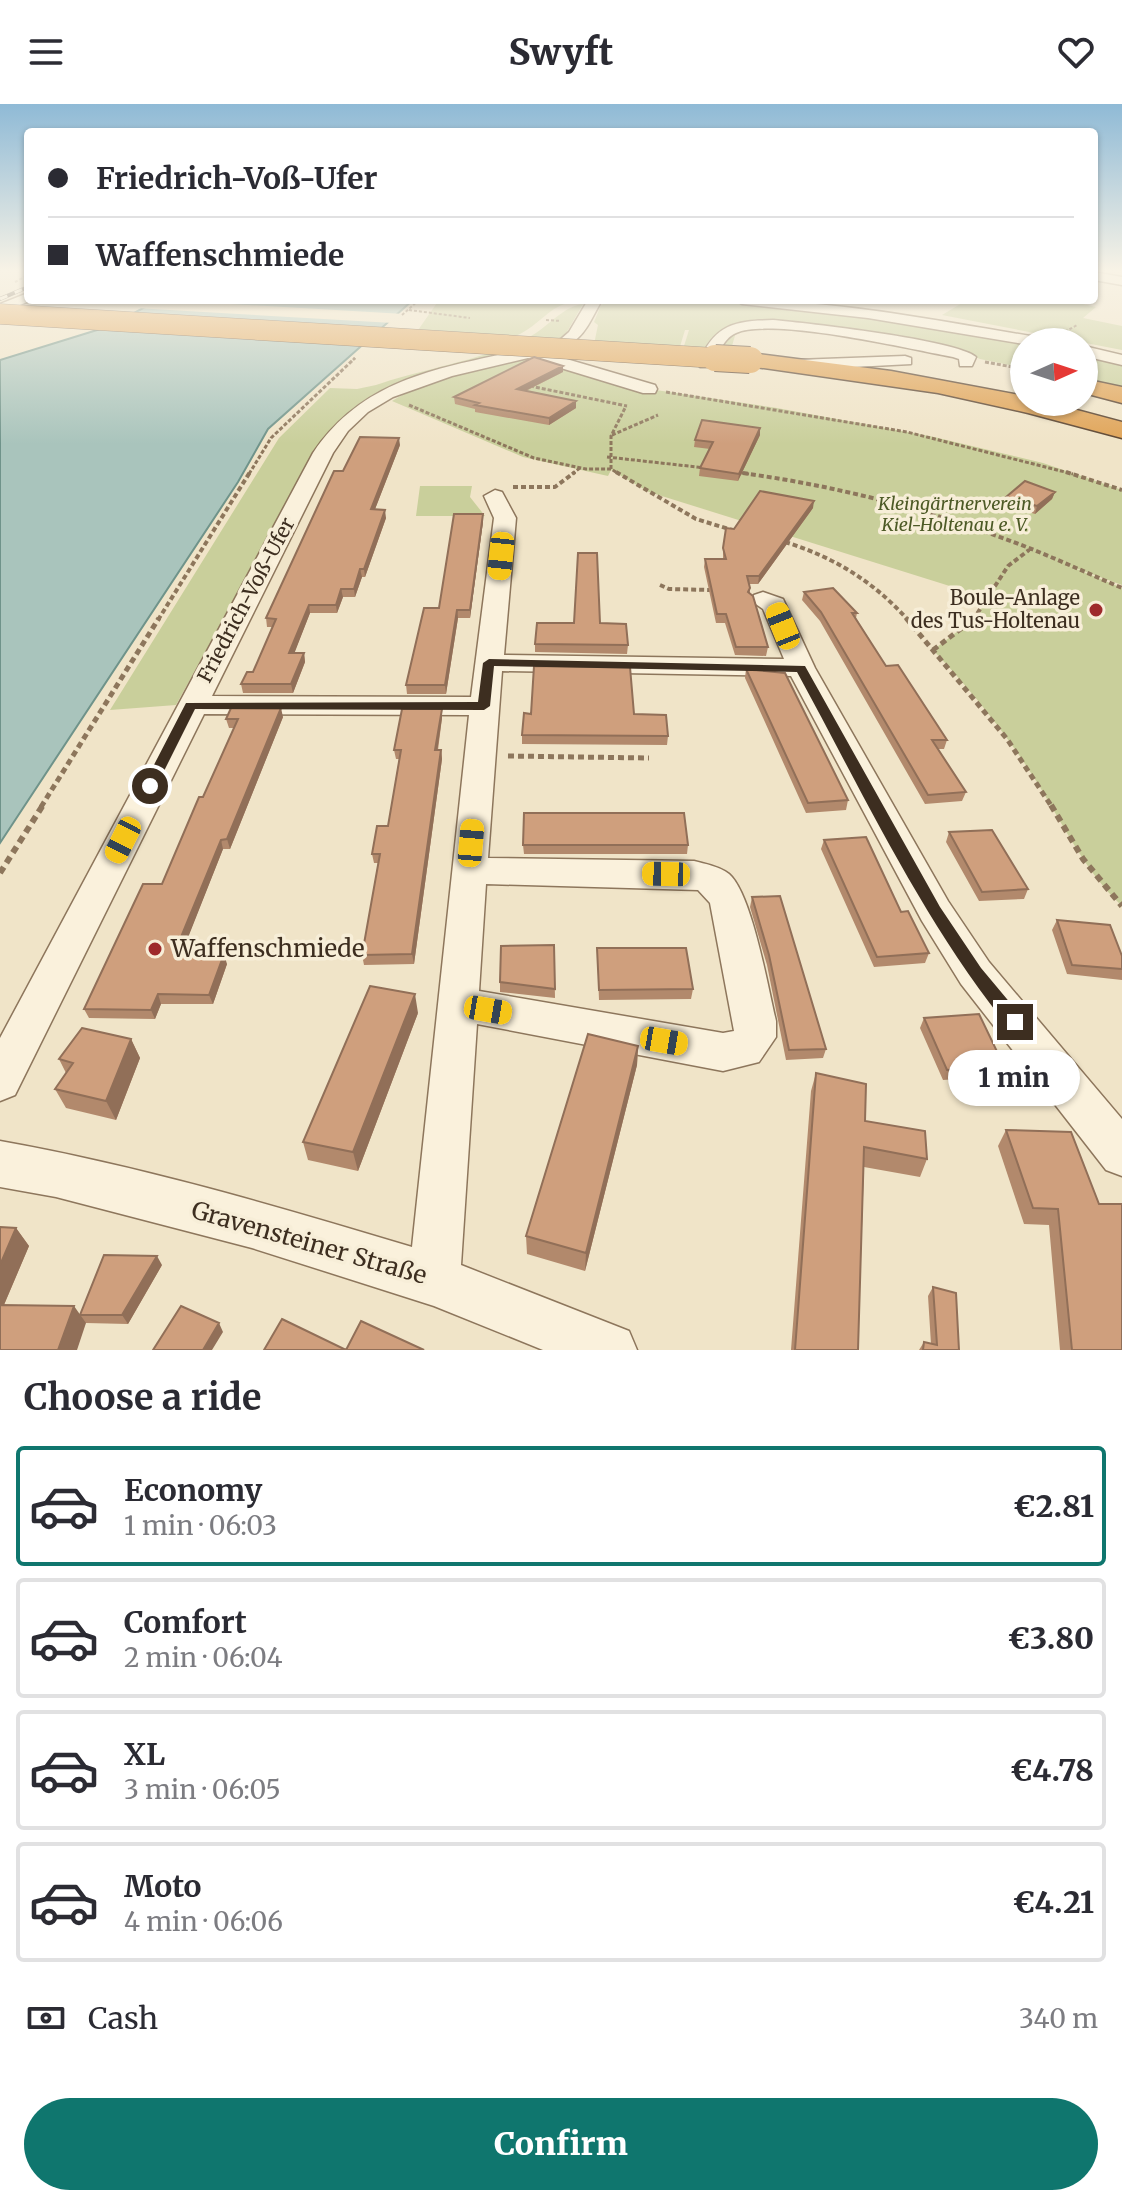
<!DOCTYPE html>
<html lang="en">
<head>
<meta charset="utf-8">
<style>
	body { margin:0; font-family:Merriweather,serif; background:#f7f7f7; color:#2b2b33; height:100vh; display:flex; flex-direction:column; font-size:30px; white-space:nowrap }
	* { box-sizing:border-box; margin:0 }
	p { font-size:26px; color:#7c7c81 }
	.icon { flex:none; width:44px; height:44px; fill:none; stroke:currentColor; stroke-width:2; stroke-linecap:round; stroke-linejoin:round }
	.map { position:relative; height:1246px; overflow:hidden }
	.drawer { display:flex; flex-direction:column; background:#fff; flex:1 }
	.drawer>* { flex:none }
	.top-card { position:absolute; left:24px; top:24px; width:1074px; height:176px; border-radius:8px; box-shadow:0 2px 6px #0004; display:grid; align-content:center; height:176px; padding:0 24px; background:#fff }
	.needle { width:52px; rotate:87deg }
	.controls { position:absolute; left:1010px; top:224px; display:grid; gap:16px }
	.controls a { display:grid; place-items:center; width:88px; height:88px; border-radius:50%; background:#fff; box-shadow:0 2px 6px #0004; font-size:40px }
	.end { position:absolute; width:36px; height:36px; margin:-18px; border:10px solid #3d2e20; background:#fff; box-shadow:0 0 0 4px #fff }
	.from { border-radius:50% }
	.bubble { position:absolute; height:56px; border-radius:28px; background:#fff; box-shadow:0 2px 6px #0004; font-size:26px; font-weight:800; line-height:56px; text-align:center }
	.car { position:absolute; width:24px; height:48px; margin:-24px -12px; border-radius:10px; box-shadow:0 0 6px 2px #0007; background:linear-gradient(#f5c518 24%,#345 0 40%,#f5c518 0 76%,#345 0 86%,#f5c518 0) }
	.top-card b { display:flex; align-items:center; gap:28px; height:76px; font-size:30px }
	.top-card b+b { border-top:2px solid #e1e1e2 }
	.top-card i { width:20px; height:20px; background:#2b2b33 }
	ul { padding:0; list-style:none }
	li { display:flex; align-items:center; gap:24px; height:120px; margin:0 16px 12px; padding:0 8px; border:4px solid #e1e1e2; border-radius:8px }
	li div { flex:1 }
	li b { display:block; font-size:30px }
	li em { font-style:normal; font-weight:800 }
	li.selected { border-color:#0f766e }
	li>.icon { width:72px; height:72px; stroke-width:1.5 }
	h2 { padding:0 24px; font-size:36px; line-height:96px }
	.pay { display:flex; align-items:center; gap:20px; height:88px; padding:0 24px; font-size:30px }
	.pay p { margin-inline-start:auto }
	.button { display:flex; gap:16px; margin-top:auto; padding:16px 24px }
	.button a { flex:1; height:92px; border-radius:48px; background:#0f766e; color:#fff; font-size:32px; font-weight:800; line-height:92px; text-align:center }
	header { display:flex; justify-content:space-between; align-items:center; height:104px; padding:0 24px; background:#fff; font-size:36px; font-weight:800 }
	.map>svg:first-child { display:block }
	.green { fill:#c9cf9b }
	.water { fill:#a9c4bc; stroke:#6f938a; stroke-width:2 }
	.pier { fill:#f0e4c8 }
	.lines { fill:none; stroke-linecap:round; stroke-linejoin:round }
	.minor-casing { stroke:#8d765c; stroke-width:3 }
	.highway-casing { stroke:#5b4430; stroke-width:3 }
	.path-far4 { stroke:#8d765c; stroke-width:2; stroke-dasharray:3 2; stroke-linecap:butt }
	.path-far3 { stroke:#8d765c; stroke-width:3; stroke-dasharray:4 2; stroke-linecap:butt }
	.path-far2 { stroke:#8d765c; stroke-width:4; stroke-dasharray:5 3; stroke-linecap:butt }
	.path-far1 { stroke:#8d765c; stroke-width:5; stroke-dasharray:6 4; stroke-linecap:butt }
	.path { stroke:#8d765c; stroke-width:6; stroke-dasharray:7 5; stroke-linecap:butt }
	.minor { fill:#faf1dc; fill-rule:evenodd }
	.highway { fill:#e0a458; fill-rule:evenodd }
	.rail-casing { stroke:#3d2e20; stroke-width:4 }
	.rail { stroke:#f7eed8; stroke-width:3; stroke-dasharray:8; stroke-linecap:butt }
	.highway-bridge-far1-casing { stroke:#5b4430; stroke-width:21; stroke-linecap:butt }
	.highway-bridge-casing { stroke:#5b4430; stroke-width:28; stroke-linecap:butt }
	.highway-bridge-far1 { stroke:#e0a458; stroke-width:20 }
	.highway-bridge { stroke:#e0a458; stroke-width:26 }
	.wall { fill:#b2896c }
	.shaded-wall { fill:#916f58 }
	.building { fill:#cf9f7d; stroke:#916f58; stroke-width:2 }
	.route { fill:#3d2e20 }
	.poi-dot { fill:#9e2a2b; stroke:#f7eed8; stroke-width:3 }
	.labels { text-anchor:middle; stroke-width:7; stroke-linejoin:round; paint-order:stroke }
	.far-park-label { font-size:18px; font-style:italic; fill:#4d5a26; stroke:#f7eed8 }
	.poi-label { font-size:20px; fill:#3d2e20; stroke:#f7eed8; text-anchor:end }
	.street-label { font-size:20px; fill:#3d2e20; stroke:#f7eed8 }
	.near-poi-label { font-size:24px; fill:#3d2e20; stroke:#f7eed8; text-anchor:start }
	.near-street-label { font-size:24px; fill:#3d2e20; stroke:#f7eed8 }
</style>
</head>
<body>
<header><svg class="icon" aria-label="menu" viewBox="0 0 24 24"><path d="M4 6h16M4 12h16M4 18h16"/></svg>Swyft<svg class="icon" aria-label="heart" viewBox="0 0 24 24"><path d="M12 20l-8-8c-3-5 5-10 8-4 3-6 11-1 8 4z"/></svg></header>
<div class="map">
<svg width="1122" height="1246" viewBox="0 0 1122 1246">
	<rect width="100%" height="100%" fill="#f0e4c8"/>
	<!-- green -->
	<path class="green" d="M439,196H558L567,199C548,205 538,221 520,230C484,247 454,236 416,229Z
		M612,196H703L761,201L892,217L1024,240V264L980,255L963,248L787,220L736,228L732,242L679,258L689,226H685L675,259L594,240L598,221L594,218L601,201Z
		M967,196H1066L1096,203L1083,214L1122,222V246L942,211Z
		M583,200L564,233C503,252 400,269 352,306C337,318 326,333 315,349L176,601L110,606L279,334L330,284L357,285L376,281C421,265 498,253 536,229C551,219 565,202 583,200Z
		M1084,252L1122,260V284L1084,276Z
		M530,254L649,285L777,304L934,333L1043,359L1122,386V481L1067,461L1122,484V802C1082,765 1059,711 1029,666C1001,623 968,583 933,546L974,515L988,494L649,388L611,366L608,372L523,353L392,297C428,274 488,265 530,254Z
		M420,382H472L470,393L485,412H416Z"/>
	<!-- water -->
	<path class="water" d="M158,196H413L268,325L238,378L0,739V256L110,222Z"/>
	<!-- pier -->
	<path class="pier" d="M150,196H163L404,210L393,219L135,204Z"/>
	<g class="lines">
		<defs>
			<path id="minor" d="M1094,168L1122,173V181L1094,176Z
				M28,189V196H32L0,209V200Z
				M588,196H602C583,230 584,237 546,249L655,281L657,285L655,289H643L528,254L452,272L393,293L368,308L348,327L333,349L212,592L471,593L494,414L484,392L495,386L502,388L516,414L504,551L784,555L763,505L750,496L754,491L763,488L783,495L815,564L948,797L989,858L1122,1015V1072L1106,1066L961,880L922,817L791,572L502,567L488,754L694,757C705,760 719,762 729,770C752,790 768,884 776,917V933L759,958L723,967L477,920L461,1161L629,1227L637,1246H543L434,1202L252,1144L56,1093L0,1083V1037C140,1062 276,1102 412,1143L469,611L204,610L15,991L0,997V934L313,349C373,260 467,264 561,235L569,228ZM486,780L698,786L710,799L734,927L723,929L479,887Z
				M735,196C837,196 937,217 1037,233L1045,238L1024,240L868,214L742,200Z
				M773,216C806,219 957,236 976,253L972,262H960L959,255L953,253C909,245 773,213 736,229C722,235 719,251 712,263H700L698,260C714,221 733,217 773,216Z
				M1084,242L1122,251V261L1084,252Z
				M905,252L911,254V260L796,266L788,261L796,256Z"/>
			<path id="highway" d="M750,249L891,267L1024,292V298H1047L1122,318V334L1028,309L938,289L742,261L738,256L742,251Z
				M1084,275L1122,283V299L1084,289Z"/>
		</defs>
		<!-- minor casing -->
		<use href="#minor" class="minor-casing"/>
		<!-- highway casing -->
		<use href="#highway" class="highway-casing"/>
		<!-- path-far4 -->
		<path class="path-far4" d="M15,178L28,171
			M535,196L573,199
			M409,206L470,214
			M402,211L419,196
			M546,216L561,217
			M1052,235L1077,221
			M353,256L356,253"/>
		<!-- path-far3 -->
		<path class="path-far3" d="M985,258L1024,265
			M530,282L627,302
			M666,288L907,328L1073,370
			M409,301L534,354L586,365H611L619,370
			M612,331L658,311
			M607,353L706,364
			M611,365V332L626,302
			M735,368L749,370
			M249,370L271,334L355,254
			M572,370L580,364"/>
		<!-- path-far2 -->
		<path class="path-far2" d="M616,368L696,415L732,426
			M735,368C825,380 912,401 997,432C1040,447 1080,466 1122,484
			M1066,368L1122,386
			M513,383H555L575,368
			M785,438C834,453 874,478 908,516
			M660,481L669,485L712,486
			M158,516L250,368
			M973,516L1008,462L1029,446"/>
		<!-- path-far1 -->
		<path class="path-far1" d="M906,514L1007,635L1052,703
			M933,546L975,514
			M508,652L649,654
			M41,703L159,514"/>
		<!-- path -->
		<path class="path" d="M1051,701L1083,755L1122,802
			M0,769L43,701"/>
		<!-- minor -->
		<use href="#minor" class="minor"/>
		<!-- highway -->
		<use href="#highway" class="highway"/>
		<defs>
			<path id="rail" d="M0,195L28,183"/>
		</defs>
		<!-- rail casing -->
		<use href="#rail" class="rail-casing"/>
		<!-- rail -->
		<use href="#rail" class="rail"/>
		<defs>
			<path id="highway-bridge-far1" d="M0,210L748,256"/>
			<path id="highway-bridge" d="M715,254L750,256"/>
		</defs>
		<!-- highway-bridge-far1 casing -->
		<use href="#highway-bridge-far1" class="highway-bridge-far1-casing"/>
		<!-- highway-bridge casing -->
		<use href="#highway-bridge" class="highway-bridge-casing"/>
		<!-- highway-bridge-far1 -->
		<use href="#highway-bridge-far1" class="highway-bridge-far1"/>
		<!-- highway-bridge -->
		<use href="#highway-bridge" class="highway-bridge"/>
	</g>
	<!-- wall -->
	<path class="wall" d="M563,268L526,287L576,297V304L549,321L475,308V305L455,300L454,293Z
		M760,331L738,377L699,372L700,364L710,345L694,343L695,336Z
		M400,341L375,405L386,414L365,473H362L355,493H343L337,509H310L294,549H304L305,558L293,589H243L241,580L253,568L273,523H267L266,514L343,367Z
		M1055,388L1052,395L1035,410L1004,400L1006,393Z
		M813,404L758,480H749L750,484V489L768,543L766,552L735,551L725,519H716L704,463L705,455H723V444L734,425Z
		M483,418L470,514H458L446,590H407L406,581L439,504Z
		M804,488L857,509L856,514L886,562L947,636L944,645H937L966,688L962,697L925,700L820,517L802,496Z
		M600,519L628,541L627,550L535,548V540Z
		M746,565L848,696L846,706L806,709L745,574Z
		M634,610L668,632L667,641L522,640V631Z
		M283,613L230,745H223L181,850L227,860L213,900H161L155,915L89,914L84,905L162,780L203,693L234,624H229L226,615Z
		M442,614L438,646H441L442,655L414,860L364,861L362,851L378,759H374L372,750L388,722L399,655H396L394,646Z
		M949,728L1028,785L1024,795L979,797L946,738Z
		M824,736L901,808L929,849L925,859L874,863L821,745Z
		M523,741H688L687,750H524Z
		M752,793L826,945L823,954L786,956L767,861L750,803Z
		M1057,816L1122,865V876L1067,870L1052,826Z
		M554,841L555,894L500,888V878Z
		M597,844L693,885L691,895L599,896Z
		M418,909L358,1067L308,1056L303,1038Z
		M924,914L1004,962L1000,972L943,976L920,924Z
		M131,935L140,954L116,1016L66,1004L55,985L66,969L59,955Z
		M638,942L637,961L585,1167L527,1150L526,1132Z
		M816,969L865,1017L927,1055L920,1073L864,1063L858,1246H791L811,987Z
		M1006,1026L1099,1100L1122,1246H1060L1049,1121L1024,1120L998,1042Z
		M0,1123L16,1124L29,1142L4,1201L80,1211L162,1161L128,1220L86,1219L0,1246Z
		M933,1183L959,1246H919L924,1238L931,1240L928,1192Z"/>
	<!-- shaded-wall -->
	<path class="shaded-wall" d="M563,262V268L517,291V285Z
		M576,297V304L549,321V314Z
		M760,324V331L738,377L739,370Z
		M399,334L400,341L372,413L371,405Z
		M1055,388L1052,395L1035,410L1037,402Z
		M814,397L813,404L758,480L759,472Z
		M385,406L386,414L365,473L364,465Z
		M483,410V418L470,514V506Z
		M360,465L362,473L355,493L354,485Z
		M341,485L343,493L337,509L336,501Z
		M309,501L310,509L291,558L289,549Z
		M457,506L458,514L446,590L445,581Z
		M304,549L305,558L293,589L291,580Z
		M281,604L283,613L230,745L227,735Z
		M442,605V614L436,655L435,646Z
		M441,646L442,655L414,860L412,850Z
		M221,736L223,745L178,859L174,850Z
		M224,850L227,860L213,900L209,891Z
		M158,890L161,900L155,915L151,906Z
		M415,890L418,909L358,1067L353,1048Z
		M131,935L140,954L116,1016L106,997Z
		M638,942L637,961L585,1167L586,1149Z
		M16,1124L29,1142L0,1210V1161Z
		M157,1152L162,1161L128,1220L122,1211Z
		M74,1202L86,1219L77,1246H58Z
		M219,1219L223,1228L212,1246H203Z"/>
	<!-- building -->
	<path class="building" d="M534,253L563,262L517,285L576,297L549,314L475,301L479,299L454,293Z
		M702,316L760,324L739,370L700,364L713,338L695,336Z
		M360,333L399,334L371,405L385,406L364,465H360L354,485H341L336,501H309L289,549H304L291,580H241L247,568H253L276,515L266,514L334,367H343Z
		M1025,377L1055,388L1037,402L1006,393Z
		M760,387L814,397L759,472H747L750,484L748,488L753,492L768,543H736L726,510H717L705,455H726L723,444L726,424L734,425Z
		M454,410H483L470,506H457L445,581H406L424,504H439Z
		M578,449H597L600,519L626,520L628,541L535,540L537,519H574Z
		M833,484L857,509H852L886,562L898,561L947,636H932L966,688L928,691L821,508L804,488Z
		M534,562L630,563L634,610L666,611L668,632L522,631L524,609L531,610Z
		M746,565L785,569L848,696L808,699Z
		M231,604H281L227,735L221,736L174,850H224L209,891L158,890L151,906L84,905L143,780H162L199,693H203L238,615H226Z
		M402,605H442L435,646H441L412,850L362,851L380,750H372L377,722H388L401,646H394Z
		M524,709H684L688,741H523Z
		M992,726L1028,785L982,788L949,728Z
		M866,733L901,808L908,807L929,849L877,853L824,736Z
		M780,792L826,945L789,946L769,851L752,793Z
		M1057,816L1110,821L1122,852V865L1072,861Z
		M554,841L555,885L500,878L501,842Z
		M597,844H686L693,885L599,886Z
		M370,882L415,890L353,1048L303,1038Z
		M979,910L1004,962L947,966L924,914Z
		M82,924L131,935L106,997L55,985L73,959L59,955Z
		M588,930L638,942L586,1149L526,1132Z
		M816,969L866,980L865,1017L925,1027L927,1055L864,1043L858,1246H795Z
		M1006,1026L1071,1028L1099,1100H1122V1246H1072L1058,1105L1033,1104Z
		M0,1123L16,1124L0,1161Z
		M104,1151L157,1152L122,1211H80Z
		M933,1183L956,1189L959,1246H923L924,1238L937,1241Z
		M0,1201L74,1202L58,1246H0Z
		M181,1202L219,1219L203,1246H153Z
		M282,1215L346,1246H264Z
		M361,1217L424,1246H346Z"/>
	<!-- sky -->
	<linearGradient id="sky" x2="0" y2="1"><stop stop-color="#8fbad6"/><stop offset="0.49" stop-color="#f8f3e6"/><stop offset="1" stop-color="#f8f3e6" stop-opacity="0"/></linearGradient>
	<rect width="1122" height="340" fill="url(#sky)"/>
	<!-- route -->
	<path class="route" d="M489,555L805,562L940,803L981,864L1022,913L1024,918L1022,924H1009C922,816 863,689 797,568L494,562L490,602L484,606L195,605L155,685L150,686L143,682L186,599L478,598L483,559Z"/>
	<!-- markers -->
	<g class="poi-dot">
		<circle cx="1096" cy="506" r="8"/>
		<circle cx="155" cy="845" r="8"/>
	</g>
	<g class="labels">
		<!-- far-park labels -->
		<g class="far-park-label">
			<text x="955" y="406">Kleingärtnerverein<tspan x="955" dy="21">Kiel-Holtenau e. V.</tspan></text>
		</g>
		<!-- poi labels -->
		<g class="poi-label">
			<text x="1080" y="501">Boule-Anlage<tspan x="1080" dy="23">des Tus-Holtenau</tspan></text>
		</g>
		<!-- street labels -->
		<g class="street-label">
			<text transform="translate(246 496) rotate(-62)" y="7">Friedrich-Voß-Ufer</text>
		</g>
		<!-- near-poi labels -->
		<g class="near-poi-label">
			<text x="171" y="853">Waffenschmiede</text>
		</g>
		<!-- near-street labels -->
		<g class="near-street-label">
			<text transform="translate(309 1139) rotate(16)" y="8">Gravensteiner Straße</text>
		</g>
	</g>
</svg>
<div class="controls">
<a><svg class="needle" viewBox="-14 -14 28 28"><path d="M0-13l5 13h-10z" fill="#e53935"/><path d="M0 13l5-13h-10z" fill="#7c7c81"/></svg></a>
</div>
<i class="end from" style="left:150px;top:682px"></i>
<i class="end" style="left:1015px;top:918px"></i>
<div class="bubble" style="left:948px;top:946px;width:132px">1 min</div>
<i class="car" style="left:501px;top:452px;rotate:186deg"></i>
<i class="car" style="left:783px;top:522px;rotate:338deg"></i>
<i class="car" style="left:123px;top:736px;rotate:207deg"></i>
<i class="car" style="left:471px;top:739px;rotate:5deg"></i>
<i class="car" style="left:666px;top:770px;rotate:271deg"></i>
<i class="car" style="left:488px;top:906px;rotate:100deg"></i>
<i class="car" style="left:664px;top:937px;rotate:100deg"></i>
<div class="top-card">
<b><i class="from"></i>Friedrich-Voß-Ufer</b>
<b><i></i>Waffenschmiede</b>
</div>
</div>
<section class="drawer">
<h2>Choose a ride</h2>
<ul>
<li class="selected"><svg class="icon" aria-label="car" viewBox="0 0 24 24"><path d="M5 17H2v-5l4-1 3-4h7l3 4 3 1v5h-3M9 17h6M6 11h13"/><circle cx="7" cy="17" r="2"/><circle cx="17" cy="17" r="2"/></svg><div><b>Economy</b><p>1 min · 06:03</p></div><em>€2.81</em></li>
<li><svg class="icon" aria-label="car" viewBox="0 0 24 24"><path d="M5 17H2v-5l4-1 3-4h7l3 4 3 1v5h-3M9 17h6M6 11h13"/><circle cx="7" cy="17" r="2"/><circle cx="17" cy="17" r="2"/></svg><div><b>Comfort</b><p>2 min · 06:04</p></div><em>€3.80</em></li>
<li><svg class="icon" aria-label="car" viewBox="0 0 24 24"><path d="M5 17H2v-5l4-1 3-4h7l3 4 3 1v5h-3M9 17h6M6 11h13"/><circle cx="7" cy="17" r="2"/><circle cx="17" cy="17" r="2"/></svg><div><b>XL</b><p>3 min · 06:05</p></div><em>€4.78</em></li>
<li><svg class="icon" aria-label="car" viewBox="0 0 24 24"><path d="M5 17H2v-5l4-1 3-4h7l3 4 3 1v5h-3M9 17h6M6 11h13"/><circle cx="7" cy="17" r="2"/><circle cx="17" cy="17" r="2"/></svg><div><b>Moto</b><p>4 min · 06:06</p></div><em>€4.21</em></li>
</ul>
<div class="pay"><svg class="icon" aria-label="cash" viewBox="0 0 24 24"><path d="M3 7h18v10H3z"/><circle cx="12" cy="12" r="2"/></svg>Cash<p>340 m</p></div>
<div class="button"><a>Confirm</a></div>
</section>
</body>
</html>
